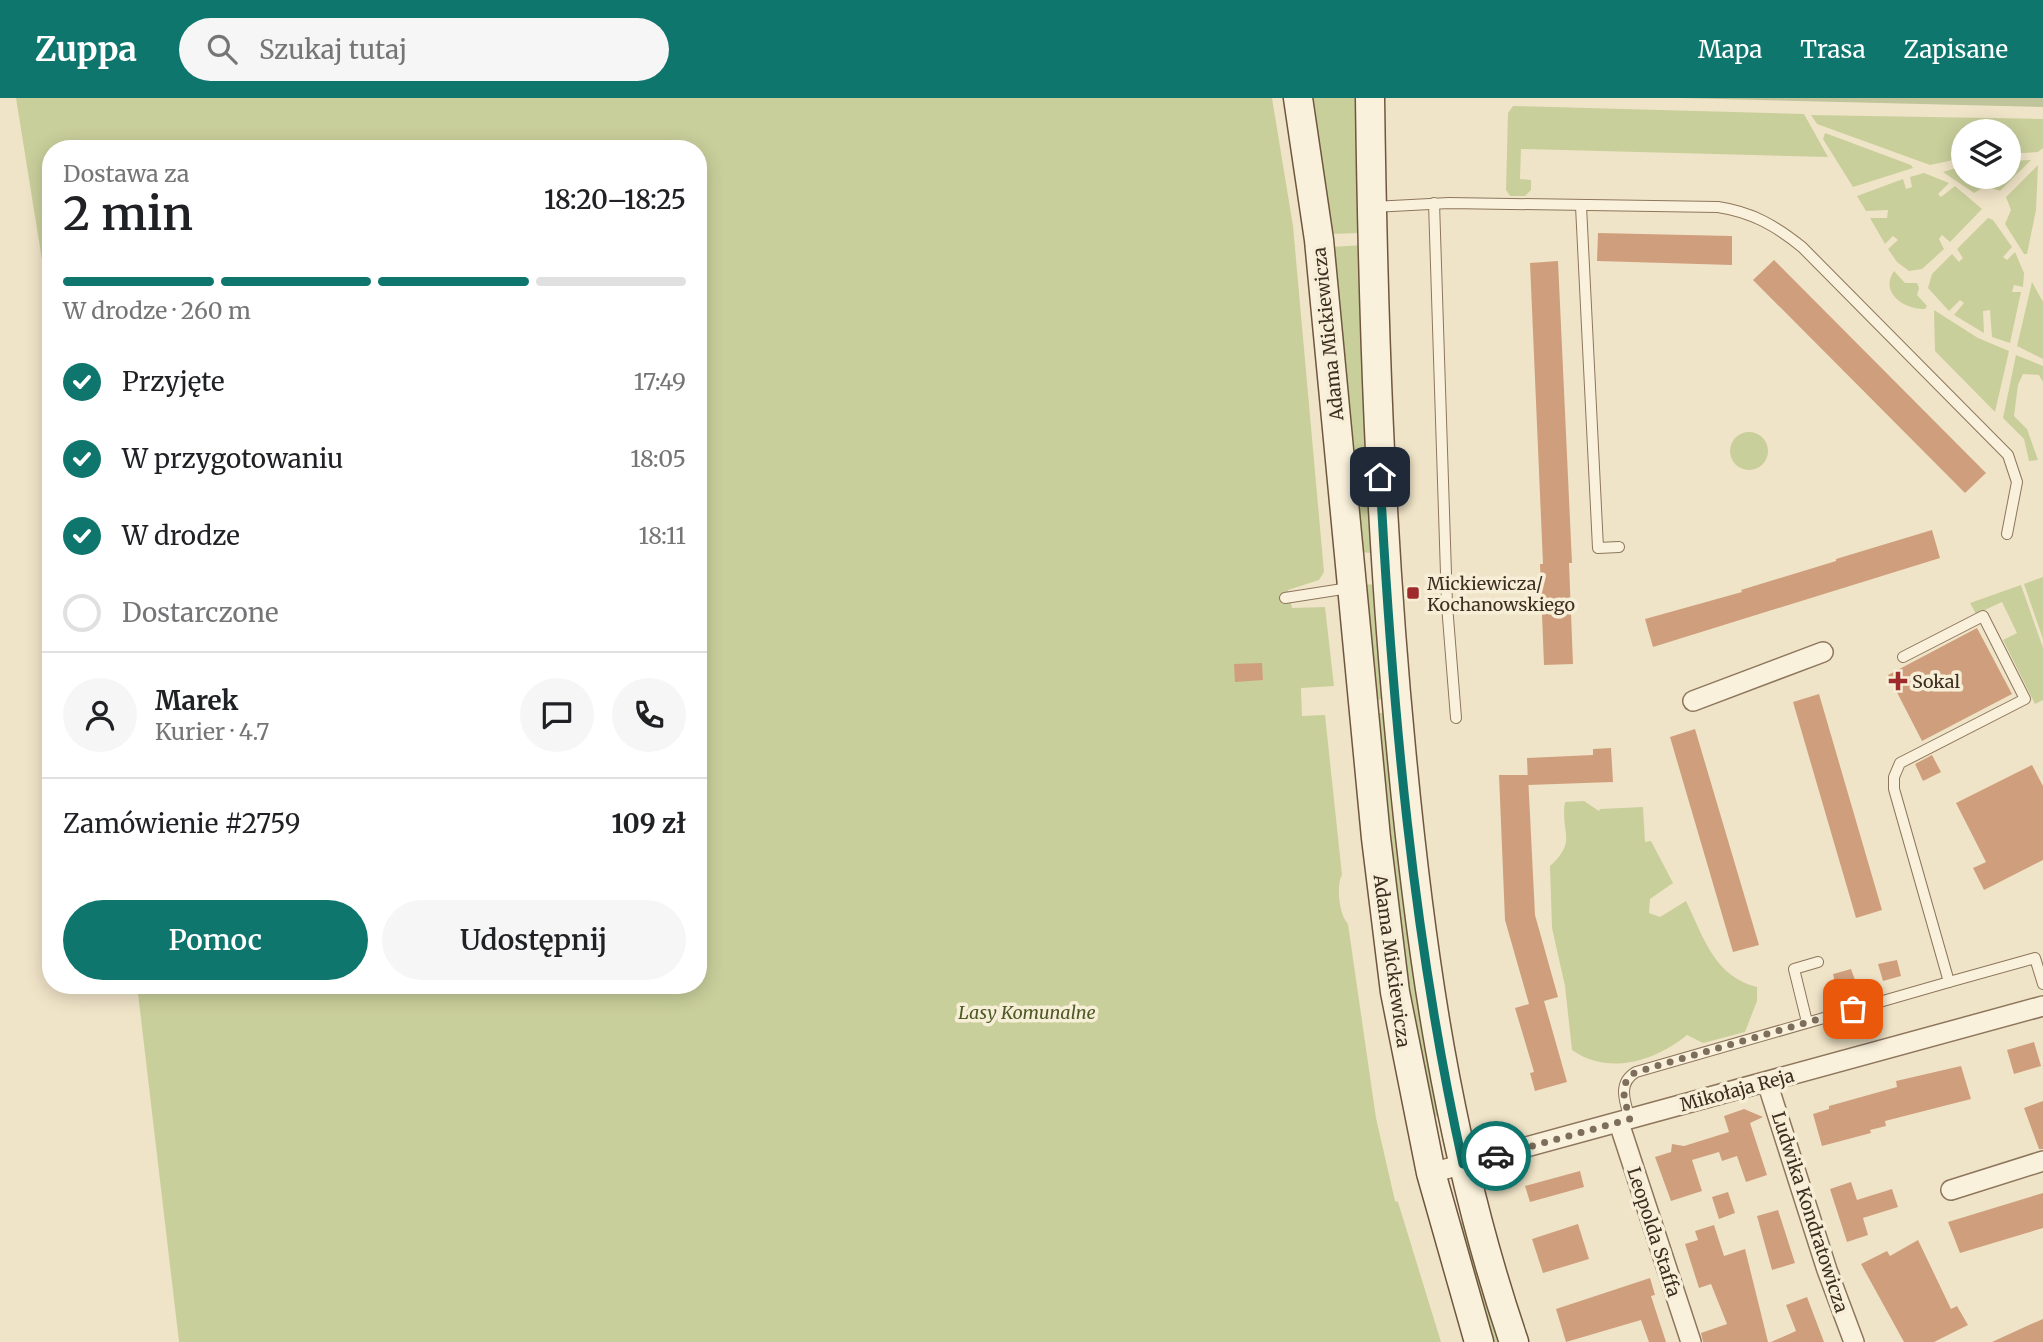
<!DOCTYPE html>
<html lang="pl">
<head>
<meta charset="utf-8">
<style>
	:root { --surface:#fff; --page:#f6f6f6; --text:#202124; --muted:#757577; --line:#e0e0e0; --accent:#0f766e }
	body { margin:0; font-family:Merriweather,serif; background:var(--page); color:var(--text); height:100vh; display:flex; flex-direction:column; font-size:26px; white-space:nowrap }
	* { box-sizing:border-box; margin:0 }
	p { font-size:23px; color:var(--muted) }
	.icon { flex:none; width:38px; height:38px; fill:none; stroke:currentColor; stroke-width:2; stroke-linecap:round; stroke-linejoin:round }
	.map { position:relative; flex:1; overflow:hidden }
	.side { position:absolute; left:42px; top:42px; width:665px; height:854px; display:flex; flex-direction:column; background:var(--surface); border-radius:28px; box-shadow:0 4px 18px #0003 }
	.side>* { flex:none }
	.fabs { position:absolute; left:1951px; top:21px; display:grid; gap:14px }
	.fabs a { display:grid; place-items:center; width:70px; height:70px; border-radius:50%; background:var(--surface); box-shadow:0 4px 18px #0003; font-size:35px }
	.pin { position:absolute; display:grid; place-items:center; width:60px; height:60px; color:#fff; margin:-30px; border-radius:14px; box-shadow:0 4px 10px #0006 }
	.courier { position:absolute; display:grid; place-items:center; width:70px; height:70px; margin:-35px; border:5px solid #0f766e; border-radius:50%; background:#fff; color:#222; box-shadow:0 2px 9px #0007 }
	.headline em { font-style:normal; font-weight:600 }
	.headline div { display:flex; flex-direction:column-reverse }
	.headline { display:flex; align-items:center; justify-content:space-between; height:119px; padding:0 21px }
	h1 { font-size:46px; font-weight:600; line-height:52px }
	.bar { display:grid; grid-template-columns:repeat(4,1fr); gap:10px 7px; align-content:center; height:84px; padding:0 21px }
	.bar i { height:9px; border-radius:5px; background:var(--line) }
	.bar .active { background:var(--accent) }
	.bar p { grid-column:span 4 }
	.line { display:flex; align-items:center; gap:18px; padding:0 21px; border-top:2px solid var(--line) }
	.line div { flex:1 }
	.round { display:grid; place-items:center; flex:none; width:74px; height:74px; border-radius:37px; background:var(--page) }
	ol { padding:0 21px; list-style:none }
	li { display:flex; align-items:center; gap:21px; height:77px }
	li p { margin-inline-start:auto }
	li .icon { padding:7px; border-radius:50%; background:var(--accent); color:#fff; stroke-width:4 }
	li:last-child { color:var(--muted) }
	li i { width:38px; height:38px; border:4px solid var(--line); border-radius:50% }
	.primary-button { display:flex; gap:14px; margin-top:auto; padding:14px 21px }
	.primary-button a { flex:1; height:80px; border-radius:42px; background:var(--accent); color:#fff; font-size:28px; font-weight:600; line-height:80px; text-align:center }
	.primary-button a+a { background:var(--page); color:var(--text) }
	header { display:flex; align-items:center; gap:42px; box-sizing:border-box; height:98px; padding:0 35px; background:var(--accent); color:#fff }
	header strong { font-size:33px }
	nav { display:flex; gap:38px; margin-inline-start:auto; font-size:24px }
	.search { width:490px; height:63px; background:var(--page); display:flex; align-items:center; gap:18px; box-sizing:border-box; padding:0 24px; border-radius:38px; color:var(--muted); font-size:26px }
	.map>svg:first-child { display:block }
	.green { fill:#c9cf9b }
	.cemetery { fill:#bfc49a }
	.building { fill:#cf9f7d }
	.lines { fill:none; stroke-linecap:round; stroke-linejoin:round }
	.lane-casing { stroke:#8d765c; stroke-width:12 }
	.street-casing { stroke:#8d765c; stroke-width:22 }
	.secondary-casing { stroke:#6f573f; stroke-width:31 }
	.lane { stroke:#faf1dc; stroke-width:10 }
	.street { stroke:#faf1dc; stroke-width:19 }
	.secondary { stroke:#faf1dc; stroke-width:28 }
	.done { stroke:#7c6e5b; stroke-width:7; stroke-dasharray:0 12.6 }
	.route { stroke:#0f766e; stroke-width:9 }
	.poi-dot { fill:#9e2a2b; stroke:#f7eed8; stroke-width:2.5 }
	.labels { text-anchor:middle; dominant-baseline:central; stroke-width:7; stroke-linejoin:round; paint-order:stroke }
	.street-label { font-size:18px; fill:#3d2e20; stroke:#f7eed8 }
	.poi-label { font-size:18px; fill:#3d2e20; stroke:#f7eed8; text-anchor:start }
	.park-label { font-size:18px; font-style:italic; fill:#4d5a26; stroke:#f7eed8 }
</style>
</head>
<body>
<header>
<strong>Zuppa</strong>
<div class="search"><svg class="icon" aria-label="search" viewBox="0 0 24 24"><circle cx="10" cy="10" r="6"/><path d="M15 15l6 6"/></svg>Szukaj tutaj</div>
<nav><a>Mapa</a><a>Trasa</a><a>Zapisane</a></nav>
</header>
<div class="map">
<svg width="2043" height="1244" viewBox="0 0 2043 1244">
	<rect width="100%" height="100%" fill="#f0e4c8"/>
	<g class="green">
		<path d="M 16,0 L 1272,0 L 1293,128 L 1324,474 L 1319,482 L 1288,492 L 1292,510 L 1325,509 L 1334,588 L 1301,590 L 1302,618 L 1325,617 L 1342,777 C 1336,787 1339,817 1348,826 L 1376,1020 L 1395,1103 L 1398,1104 L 1441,1244 L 179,1244 L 137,887 L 698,887 L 698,51 L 51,51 L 51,218 Z"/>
		<path d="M 1308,0 L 1360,0 L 1363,135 L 1328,136 Z"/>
		<path d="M 1513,8 L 1804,16 L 1828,59 L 1521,51 L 1520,81 L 1531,82 L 1531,92 L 1525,98 L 1510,98 L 1506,92 L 1508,15 Z"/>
		<path d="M 1811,17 L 2043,21 L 2043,50 L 2038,54 L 2009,56 L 2009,33 L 1964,33 L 1963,60 L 1930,67 L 1817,26 Z"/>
		<path d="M 1825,35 L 1911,67 L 1913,70 L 1853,89 L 1823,41 Z"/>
		<path d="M 2031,62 L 2000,93 L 1986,88 L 1974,95 L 1943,74 L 1963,68 L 1964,79 L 2009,79 L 2009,63 Z"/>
		<path d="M 2038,67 L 2036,112 L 2027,156 L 2024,156 L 2005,126 L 2011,112 L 2006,99 Z"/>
		<path d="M 1924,75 L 1949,85 L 1938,96 L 1941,99 L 1955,88 L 1982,111 L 1950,144 L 1942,137 L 1939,141 L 1944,151 L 1922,171 L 1909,173 L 1897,164 L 1888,151 L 1898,142 L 1893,138 L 1885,146 L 1870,120 L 1887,120 L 1888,112 L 1866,113 L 1857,98 L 1903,81 L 1906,91 L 1912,89 L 1910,79 Z"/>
		<path d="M 1988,120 L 1993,122 L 2012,149 L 2003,159 L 2007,162 L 2015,154 L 2024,175 L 2023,189 L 2014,187 L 2012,194 L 2021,194 L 2010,245 L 1992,239 L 1990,212 L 1983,213 L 1984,235 L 1954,217 L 1964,205 L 1960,202 L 1949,213 L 1928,190 L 1932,176 L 1952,156 L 1959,164 L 1963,160 L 1957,151 Z"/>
		<path d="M 1364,147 L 1373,449 L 1370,455 L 1361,454 L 1330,149 Z"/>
		<path d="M 1894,173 L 1905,185 L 1917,185 L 1919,190 L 1917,197 L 1927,208 L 1925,211 C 1905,212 1879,195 1894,173 Z"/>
		<path d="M 2032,184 L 2043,204 L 2043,261 L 2017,248 Z"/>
		<path d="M 1934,212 L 1978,240 L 2009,253 L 1995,314 L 1935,253 Z"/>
		<path d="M 2016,257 L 2043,268 L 2043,284 L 2039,277 L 2023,276 L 2018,287 L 2014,318 L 2027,331 L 2038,362 L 2029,363 L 2024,341 L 2003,320 Z"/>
		<circle cx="1749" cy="353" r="19"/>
		<path d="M 2043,479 L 2043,541 L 2024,486 Z"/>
		<path d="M 1370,486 L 1375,488 L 1386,601 L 1373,602 L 1365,488 Z"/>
		<path d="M 2021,487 L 2043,550 L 2043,602 L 2035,606 L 2003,542 L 2017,535 L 2002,504 L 1976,516 L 1970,505 Z"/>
		<path d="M 1374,615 L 1388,615 L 1442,1017 L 1428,1020 L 1411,931 Z"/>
		<path d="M 1584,703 L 1599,713 L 1600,711 L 1643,709 L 1645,744 L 1651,743 L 1673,785 L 1650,801 L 1649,815 L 1660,819 L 1686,803 C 1704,840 1714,878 1757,889 L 1757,903 L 1745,934 L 1703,945 L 1687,937 C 1655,963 1609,978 1572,952 L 1565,888 L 1552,830 L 1550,768 C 1578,743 1560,735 1565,704 Z"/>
		<path d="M 1467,1122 L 1504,1244 L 1489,1244 L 1454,1126 Z"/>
	</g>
	<path class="cemetery" d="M 1680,0 L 2043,0 L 2043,9 Z"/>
	<g class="building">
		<path d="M 1598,135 L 1732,138 L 1732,167 L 1597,163 Z"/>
		<path d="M 1774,162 L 1986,375 L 1965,395 L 1753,182 Z"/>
		<path d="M 1558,163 L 1572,465 L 1569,465 L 1573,566 L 1544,567 L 1540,466 L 1543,466 L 1530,165 Z"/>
		<path d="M 1932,432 L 1940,460 L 1653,549 L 1645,521 L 1742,494 L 1741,492 L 1836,463 L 1836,461 Z"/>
		<path d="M 1977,530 L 2012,596 L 1922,643 L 1888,577 Z"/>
		<path d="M 1262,565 L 1263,582 L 1235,584 L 1234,566 Z"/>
		<path d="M 1819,596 L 1882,812 L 1856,820 L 1793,604 Z"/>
		<path d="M 1695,631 L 1759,847 L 1733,854 L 1670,639 Z"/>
		<path d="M 1611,650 L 1613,684 L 1528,687 L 1527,660 L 1593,657 L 1593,651 Z"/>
		<path d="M 1932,657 L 1941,674 L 1923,683 L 1915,666 Z"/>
		<path d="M 2032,667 L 2043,688 L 2043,762 L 1984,792 L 1973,770 L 1986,764 L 1956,705 Z"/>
		<path d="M 1499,677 L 1528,677 L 1535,817 L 1558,899 L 1544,903 L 1567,984 L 1535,993 L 1530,975 L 1534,974 L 1515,910 L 1529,906 L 1505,822 Z"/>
		<path d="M 1897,862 L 1901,878 L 1883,883 L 1878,866 Z"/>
		<path d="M 1851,871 L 1858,890 L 1838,896 L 1833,876 Z"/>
		<path d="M 2034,944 L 2041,968 L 2014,976 L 2007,952 Z"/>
		<path d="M 1961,968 L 1971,1001 L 1885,1023 L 1886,1028 L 1870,1032 L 1871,1035 L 1822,1048 L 1813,1016 L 1829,1011 L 1829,1008 L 1897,989 L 1896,983 Z"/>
		<path d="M 2043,1003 L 2043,1051 L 2039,1051 L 2024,1010 Z"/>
		<path d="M 1744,1011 L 1763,1019 L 1750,1025 L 1767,1077 L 1746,1084 L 1737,1058 L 1722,1063 L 1719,1054 L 1692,1062 L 1702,1093 L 1671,1103 L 1655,1059 L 1671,1054 L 1672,1046 L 1684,1048 L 1729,1034 L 1724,1018 Z"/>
		<path d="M 1580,1073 L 1584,1089 L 1530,1104 L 1525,1088 Z"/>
		<path d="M 1851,1084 L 1857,1102 L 1892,1091 L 1898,1109 L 1863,1120 L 1868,1137 L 1847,1144 L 1830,1091 Z"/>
		<path d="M 1728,1094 L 1735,1115 L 1719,1121 L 1712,1099 Z"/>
		<path d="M 2043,1095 L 2043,1130 L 1960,1155 L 1948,1124 Z"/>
		<path d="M 1778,1112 L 1795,1165 L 1772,1172 L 1757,1118 Z"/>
		<path d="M 1578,1126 L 1589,1161 L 1543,1175 L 1532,1141 Z"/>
		<path d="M 1714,1127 L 1724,1158 L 1745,1151 L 1768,1244 L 1703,1244 L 1701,1235 L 1727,1226 L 1711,1186 L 1699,1190 L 1685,1146 L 1698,1142 L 1695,1133 Z"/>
		<path d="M 1918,1142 L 1951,1211 L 1957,1208 L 1968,1227 L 1934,1244 L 1904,1244 L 1861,1166 L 1887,1153 L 1890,1158 Z"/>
		<path d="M 1650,1180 L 1655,1197 L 1651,1198 L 1666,1244 L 1649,1244 L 1641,1222 L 1566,1244 L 1556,1211 Z"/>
		<path d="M 1807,1199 L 1824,1244 L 1771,1244 L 1796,1233 L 1786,1207 Z"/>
		<path d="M 2043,1221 L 2043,1244 L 1992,1244 L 2029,1227 Z"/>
	</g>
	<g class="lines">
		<g class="lane-casing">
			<g id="lane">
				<path d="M 1434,105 L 1447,507 L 1456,620"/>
				<path d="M 1581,108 L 1598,450 L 1619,449"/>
				<path d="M 1373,109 L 1449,105 L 1718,109 C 1752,114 1776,128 1802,149 L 2008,357 L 2017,384 L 2007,436"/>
				<path d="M 1285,500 L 1349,490"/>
				<path d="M 1949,884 L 2035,860 L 2043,886"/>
				<path d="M 1807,924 L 1794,871 L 1818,864"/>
				<path d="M 1630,1021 C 1625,1004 1617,985 1636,974 L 1949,884 L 1894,691 L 1894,679 L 1900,665 L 2025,601 L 1983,518 L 1903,559"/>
			</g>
		</g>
		<g class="street-casing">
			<g id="street">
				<path d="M 1693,603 L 1823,554"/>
				<path d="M 1767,984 L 1827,1172 L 1854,1244"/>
				<path d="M 1619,1025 L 1691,1244"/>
				<path d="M 1431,1075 L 2043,908"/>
				<path d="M 1951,1092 L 2043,1063"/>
			</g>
		</g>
		<g class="secondary-casing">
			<g id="secondary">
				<path d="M 1298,0 L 1319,142 L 1376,740 L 1395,894 L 1431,1075 L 1479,1244"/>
				<path d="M 1370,0 C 1373,217 1380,434 1401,650 C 1420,852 1448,1051 1514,1244"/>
			</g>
		</g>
		<use href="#lane" class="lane"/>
		<use href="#street" class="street"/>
		<use href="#secondary" class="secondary"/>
	</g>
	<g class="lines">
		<path class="done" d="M 1496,1058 L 1630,1021 C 1625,1003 1617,985 1636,974 L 1853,911"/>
		<path class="route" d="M 1380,379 C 1392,609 1413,841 1463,1066 L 1496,1058"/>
	</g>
	<g class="poi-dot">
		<rect x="1406" y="488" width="14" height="14" rx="3.5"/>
		<path d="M1894.5 572.5h7v7h7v7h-7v7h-7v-7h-7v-7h7z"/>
	</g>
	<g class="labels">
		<g class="street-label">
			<text transform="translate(1328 236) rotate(-96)">Adama Mickiewicza</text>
			<text transform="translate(1392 863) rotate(82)">Adama Mickiewicza</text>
			<text transform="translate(1737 992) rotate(-15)">Mikołaja Reja</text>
			<text transform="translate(1810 1114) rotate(72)">Ludwika Kondratowicza</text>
			<text transform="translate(1654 1134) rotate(72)">Leopolda Staffa</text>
		</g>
		<g class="poi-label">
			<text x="1427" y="485">Mickiewicza/<tspan x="1427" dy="21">Kochanowskiego</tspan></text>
			<text x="1912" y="583">Sokal</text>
		</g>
		<g class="park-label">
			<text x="1027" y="914">Lasy Komunalne</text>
		</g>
	</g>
</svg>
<div class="fabs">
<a><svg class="icon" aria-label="layers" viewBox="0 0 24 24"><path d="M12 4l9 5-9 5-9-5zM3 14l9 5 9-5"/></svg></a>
</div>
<div class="pin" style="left:1853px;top:911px;background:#ea580c"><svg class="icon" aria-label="bag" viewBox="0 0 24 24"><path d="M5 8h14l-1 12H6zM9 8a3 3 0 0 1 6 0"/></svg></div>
<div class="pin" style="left:1380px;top:379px;background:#1f2937"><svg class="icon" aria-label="home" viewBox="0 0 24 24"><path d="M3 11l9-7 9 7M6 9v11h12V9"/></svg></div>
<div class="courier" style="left:1496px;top:1058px"><svg class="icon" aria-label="car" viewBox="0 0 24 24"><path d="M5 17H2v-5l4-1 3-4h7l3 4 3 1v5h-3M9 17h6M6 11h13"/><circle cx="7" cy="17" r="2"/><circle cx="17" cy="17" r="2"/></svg></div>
<section class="side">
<div class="headline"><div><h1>2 min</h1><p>Dostawa za</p></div><em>18:20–18:25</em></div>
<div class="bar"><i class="active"></i><i class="active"></i><i class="active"></i><i></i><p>W drodze · 260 m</p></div>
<ol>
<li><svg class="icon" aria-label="check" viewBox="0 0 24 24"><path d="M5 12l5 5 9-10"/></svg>Przyjęte<p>17:49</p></li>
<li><svg class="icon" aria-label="check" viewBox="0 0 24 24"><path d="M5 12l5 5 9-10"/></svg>W przygotowaniu<p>18:05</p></li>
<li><svg class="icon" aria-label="check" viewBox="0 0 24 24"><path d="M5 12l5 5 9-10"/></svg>W drodze<p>18:11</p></li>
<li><i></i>Dostarczone</li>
</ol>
<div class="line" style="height:126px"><a class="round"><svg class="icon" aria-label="person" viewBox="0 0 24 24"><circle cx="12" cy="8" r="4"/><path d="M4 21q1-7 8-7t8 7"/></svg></a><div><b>Marek</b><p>Kurier · 4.7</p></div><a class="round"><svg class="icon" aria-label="chat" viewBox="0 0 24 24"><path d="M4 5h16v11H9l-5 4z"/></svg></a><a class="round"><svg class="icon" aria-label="phone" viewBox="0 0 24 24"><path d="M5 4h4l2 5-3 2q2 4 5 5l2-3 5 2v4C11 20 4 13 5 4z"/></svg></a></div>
<div class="line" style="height:91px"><div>Zamówienie #2759</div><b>109 zł</b></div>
<div class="primary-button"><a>Pomoc</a><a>Udostępnij</a></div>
</section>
</div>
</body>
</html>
